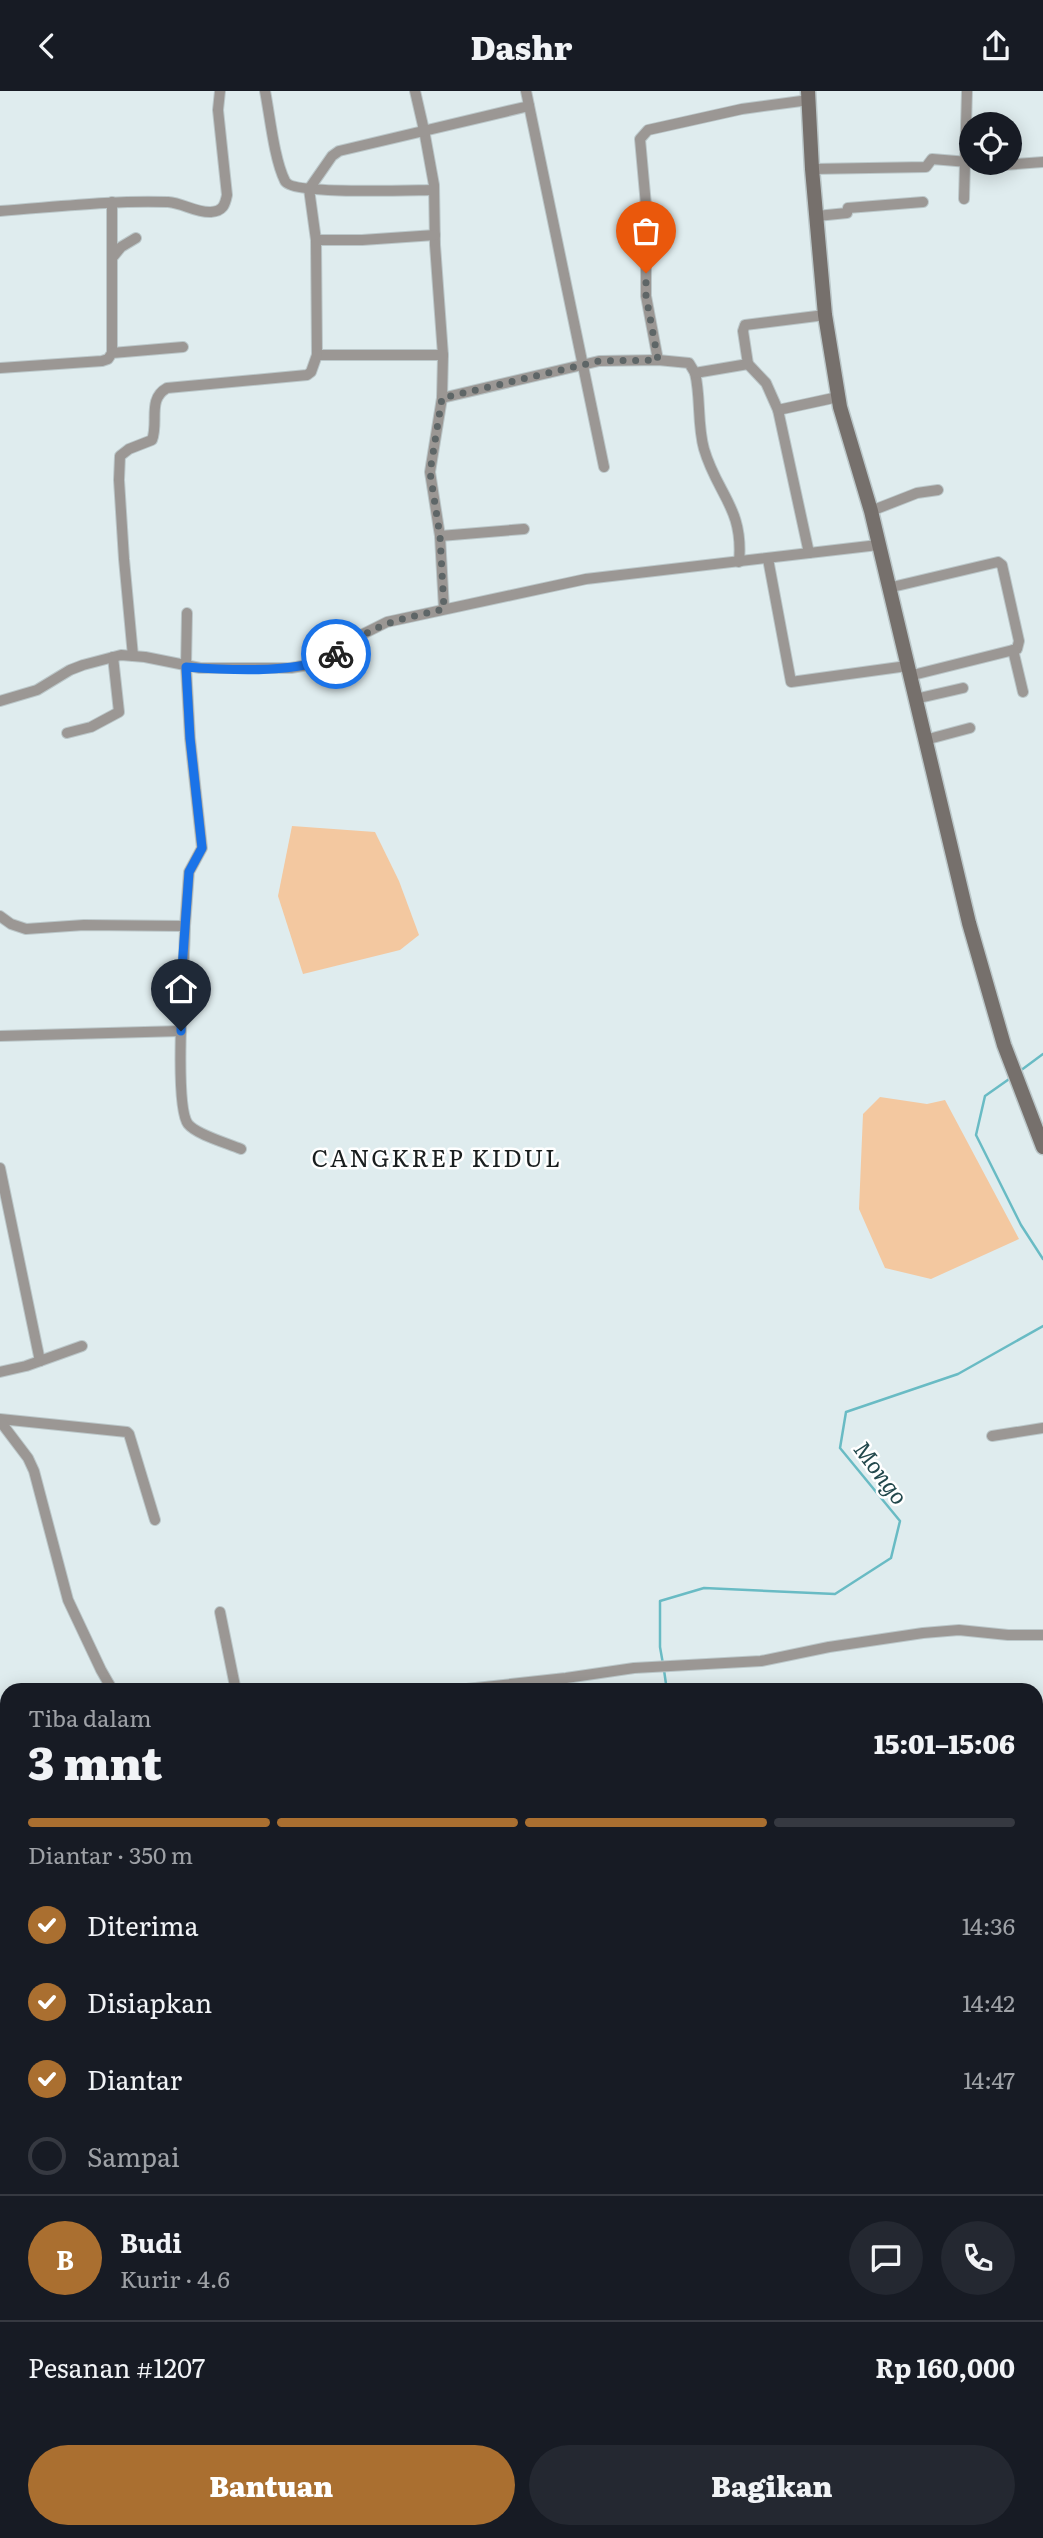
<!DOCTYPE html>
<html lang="id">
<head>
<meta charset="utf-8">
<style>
	:root { --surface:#171b24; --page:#242831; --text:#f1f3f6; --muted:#9ea1a6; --line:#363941; --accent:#aa6f30 }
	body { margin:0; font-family:Literata,serif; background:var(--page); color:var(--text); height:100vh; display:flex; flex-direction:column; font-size:26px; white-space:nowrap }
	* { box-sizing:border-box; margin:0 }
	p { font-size:23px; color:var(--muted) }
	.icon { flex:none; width:38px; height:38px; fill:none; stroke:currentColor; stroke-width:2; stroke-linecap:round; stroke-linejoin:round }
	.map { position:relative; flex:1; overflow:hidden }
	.drawer { position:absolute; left:0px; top:1592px; width:1043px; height:856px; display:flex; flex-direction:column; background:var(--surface); border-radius:21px 21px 0 0; box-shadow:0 4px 18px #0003 }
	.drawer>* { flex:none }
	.fabs { position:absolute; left:959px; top:21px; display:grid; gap:14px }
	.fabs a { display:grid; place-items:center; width:63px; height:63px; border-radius:50%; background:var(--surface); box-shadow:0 4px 18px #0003; font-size:35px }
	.pin { position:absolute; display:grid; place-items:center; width:60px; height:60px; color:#fff; margin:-72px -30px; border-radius:50% 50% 50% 0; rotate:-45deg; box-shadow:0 0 7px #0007 }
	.pin .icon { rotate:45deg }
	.courier { position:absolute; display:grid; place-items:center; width:70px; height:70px; margin:-35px; border:5px solid #1a73e8; border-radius:50%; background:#fff; color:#222; box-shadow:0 2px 9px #0007 }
	.summary em { font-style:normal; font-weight:800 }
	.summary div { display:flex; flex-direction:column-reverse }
	.summary { display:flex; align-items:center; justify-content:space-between; height:119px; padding:0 28px }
	h1 { font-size:46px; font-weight:800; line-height:52px }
	.bar { display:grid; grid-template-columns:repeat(4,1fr); gap:10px 7px; align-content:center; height:84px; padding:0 28px }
	.bar i { height:9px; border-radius:5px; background:var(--line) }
	.bar .active { background:var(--accent) }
	.bar p { grid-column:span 4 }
	.line { display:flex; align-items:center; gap:18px; padding:0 28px; border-top:2px solid var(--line) }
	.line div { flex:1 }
	.round { display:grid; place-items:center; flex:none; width:74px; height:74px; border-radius:37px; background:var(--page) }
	ol { padding:0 28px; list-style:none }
	li { display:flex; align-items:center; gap:21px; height:77px }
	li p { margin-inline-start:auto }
	li .icon { padding:7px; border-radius:50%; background:var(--accent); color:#fff; stroke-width:4 }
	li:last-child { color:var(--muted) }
	li i { width:38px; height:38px; border:4px solid var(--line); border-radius:50% }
	.action { display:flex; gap:14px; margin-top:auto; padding:14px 28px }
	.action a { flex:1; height:80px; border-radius:42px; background:var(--accent); color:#fff; font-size:28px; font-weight:800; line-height:80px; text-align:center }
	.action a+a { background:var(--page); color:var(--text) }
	header { display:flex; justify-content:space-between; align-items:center; height:91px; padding:0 28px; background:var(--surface); font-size:32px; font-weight:800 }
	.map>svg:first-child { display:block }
	.green { fill:#f3c8a0 }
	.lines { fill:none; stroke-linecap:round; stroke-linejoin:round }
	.stream { stroke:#69bbc4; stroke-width:2.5 }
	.street-casing { stroke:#bbc7c9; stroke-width:12 }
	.secondary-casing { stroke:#bbc7c9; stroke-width:17 }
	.street { stroke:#9b9794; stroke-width:10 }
	.secondary { stroke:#76706c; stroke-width:14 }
	.done { stroke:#5e6667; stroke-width:7; stroke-dasharray:0 12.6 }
	.route { stroke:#1a73e8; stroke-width:9 }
	.labels { text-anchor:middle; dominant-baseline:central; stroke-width:5; stroke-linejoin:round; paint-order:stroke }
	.water-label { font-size:23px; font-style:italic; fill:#22484c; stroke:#fff }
	.quarter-label { font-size:24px; letter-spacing:2px; fill:#191e1e; stroke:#fff }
</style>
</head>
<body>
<header><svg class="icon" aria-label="back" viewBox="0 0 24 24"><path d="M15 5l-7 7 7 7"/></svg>Dashr<svg class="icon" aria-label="share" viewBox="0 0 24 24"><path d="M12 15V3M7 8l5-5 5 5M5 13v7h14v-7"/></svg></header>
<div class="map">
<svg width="1043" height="2447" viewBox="0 0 1043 2447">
	<rect width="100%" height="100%" fill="#dfecee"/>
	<g class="green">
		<path d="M 292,735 L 375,741 L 399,790 L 419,844 L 400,859 L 303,883 L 278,805 Z"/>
		<path d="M 880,1006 L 927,1013 L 945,1009 L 1019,1148 L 931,1188 L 885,1177 L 859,1118 L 863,1023 Z"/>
	</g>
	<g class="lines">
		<g class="stream">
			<path d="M 1020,980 L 1043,963"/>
			<path d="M 1012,986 L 985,1005 L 976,1044 L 1021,1134 L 1043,1168"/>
			<path d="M 663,1573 L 660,1556 L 660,1510 L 704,1497 L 835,1503 L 891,1467 L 900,1430 L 840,1357 L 846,1321 L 958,1283 L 1043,1235"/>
			<path d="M 664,1579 L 667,1600"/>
			<path d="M 0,2259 L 7,2259"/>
		</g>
		<g class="street-casing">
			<g id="street">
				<path d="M 265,0 C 270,25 274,68 285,90 C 292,104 413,99 434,99"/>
				<path d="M 415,0 L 424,39 L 434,94 L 435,154 L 443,264 L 442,307 L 430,381 L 440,445 L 444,518"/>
				<path d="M 526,0 L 604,376"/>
				<path d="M 812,78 L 926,76 L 932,68 L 1004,74 L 1043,71"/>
				<path d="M 964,108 L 967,0"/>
				<path d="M 0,120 C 56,116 112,109 168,111 C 183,112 196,122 211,121 C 223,120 225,114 227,104 L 218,19 L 220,0"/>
				<path d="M 817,125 L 847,122 L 848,117 L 923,111"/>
				<path d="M 316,149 L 362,149 L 435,144"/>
				<path d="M 112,167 L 121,156 L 136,147"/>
				<path d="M 112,262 L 112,111"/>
				<path d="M 443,264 L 317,264 L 316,149 L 309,98 L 332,65 L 339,60 L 529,15"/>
				<path d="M 658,269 L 646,205 L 646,114 L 640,48 L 648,39 L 742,18 L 809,9"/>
				<path d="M 748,273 L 766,292 L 778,319 L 809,462"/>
				<path d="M 0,277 L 102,270 L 108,268 L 112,262 L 183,256"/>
				<path d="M 695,282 C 701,307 697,333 704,358 C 717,403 744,417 739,471"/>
				<path d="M 442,307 L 599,270 L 658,269 L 689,272 L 695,282 L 748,273 L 743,240 L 745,234 L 825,224"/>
				<path d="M 778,319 L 838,306"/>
				<path d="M 871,420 L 917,402 L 938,399"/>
				<path d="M 440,445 L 524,438"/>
				<path d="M 768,468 L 791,591 L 907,575"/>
				<path d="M 888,497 L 998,471 L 1002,474 L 1019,550 L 1017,558 L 909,585"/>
				<path d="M 1013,559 L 1023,601"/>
				<path d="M 133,565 L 124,468 L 119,389 L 120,365 L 129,358 L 152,349 C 159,331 147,308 167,297 L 307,284 L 311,281 L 317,264"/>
				<path d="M 915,608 L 963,597"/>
				<path d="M 0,610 L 37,599 L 70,579 L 83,574 L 121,564 L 145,566 L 200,577 L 291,577 L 313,573 L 332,565 L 357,546 L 387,531 L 586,488 L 878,454"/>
				<path d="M 67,642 L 91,636 L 119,621 L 113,566"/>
				<path d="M 925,649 L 970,637"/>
				<path d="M 0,825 L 11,833 L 26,838 L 84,834 L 185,835 C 185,867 173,1014 188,1033 C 197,1044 227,1052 241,1058"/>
				<path d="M 185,835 L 189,781 L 202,757 L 190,647 L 186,576 L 187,522"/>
				<path d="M 0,945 L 181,940"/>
				<path d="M 0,1077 L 40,1270"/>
				<path d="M 0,1281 L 26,1275 L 82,1255"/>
				<path d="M 0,1328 L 127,1341 L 129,1343 L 155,1429"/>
				<path d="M 0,1330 L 28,1367 L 34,1380 L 68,1509 L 101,1579 L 113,1600"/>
				<path d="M 992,1345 L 1043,1337"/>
				<path d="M 220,1521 L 236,1600"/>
				<path d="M 448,1600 L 566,1587 L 634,1577 L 761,1570 L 829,1556 L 923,1542 L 959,1539 L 1008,1544 L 1043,1544"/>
				<path d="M 0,1692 L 7,1691"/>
				<path d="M 1036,1892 L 1043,1890"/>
				<path d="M 605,2447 L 605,2441"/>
			</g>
		</g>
		<g class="secondary-casing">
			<path id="secondary" d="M 808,0 L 812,78 L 825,224 L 840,316 L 871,420 L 969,832 L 1004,954 L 1043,1056"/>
		</g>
		<use href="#street" class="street"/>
		<use href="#secondary" class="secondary"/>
	</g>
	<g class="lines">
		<path class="done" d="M 336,563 C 375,532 397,529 444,518 L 440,445 L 430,381 L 442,307 L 599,270 L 658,269 L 646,205 L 646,182"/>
		<path class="route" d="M 181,940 L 182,878 L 189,781 L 202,757 L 190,647 L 186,576 C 225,579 303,584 336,563"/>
	</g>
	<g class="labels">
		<g class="water-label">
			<text transform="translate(882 1381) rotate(53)">Mongo</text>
		</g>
		<g class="quarter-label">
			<text x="437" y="1065">CANGKREP KIDUL</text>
		</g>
	</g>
</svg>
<div class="fabs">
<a><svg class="icon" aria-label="locate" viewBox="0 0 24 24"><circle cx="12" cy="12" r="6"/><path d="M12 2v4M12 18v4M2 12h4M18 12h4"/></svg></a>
</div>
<div class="pin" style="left:646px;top:182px;background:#ea580c"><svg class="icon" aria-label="bag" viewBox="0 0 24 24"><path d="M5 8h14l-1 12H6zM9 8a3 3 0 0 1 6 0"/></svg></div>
<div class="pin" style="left:181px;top:940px;background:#1f2937"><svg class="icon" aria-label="home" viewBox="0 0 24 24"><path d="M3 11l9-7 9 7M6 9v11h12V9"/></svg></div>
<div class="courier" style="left:336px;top:563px"><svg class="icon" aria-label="bike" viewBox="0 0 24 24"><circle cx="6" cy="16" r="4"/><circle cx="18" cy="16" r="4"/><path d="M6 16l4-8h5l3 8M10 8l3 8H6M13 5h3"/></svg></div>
<section class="drawer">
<div class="summary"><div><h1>3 mnt</h1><p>Tiba dalam</p></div><em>15:01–15:06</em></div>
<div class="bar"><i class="active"></i><i class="active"></i><i class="active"></i><i></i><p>Diantar · 350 m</p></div>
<ol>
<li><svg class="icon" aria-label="check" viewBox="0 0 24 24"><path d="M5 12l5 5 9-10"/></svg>Diterima<p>14:36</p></li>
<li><svg class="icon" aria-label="check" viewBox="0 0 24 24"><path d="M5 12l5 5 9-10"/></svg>Disiapkan<p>14:42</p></li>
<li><svg class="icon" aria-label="check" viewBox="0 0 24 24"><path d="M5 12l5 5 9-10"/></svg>Diantar<p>14:47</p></li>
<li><i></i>Sampai</li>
</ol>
<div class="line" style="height:126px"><b class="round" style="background:var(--accent);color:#fff">B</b><div><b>Budi</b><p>Kurir · 4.6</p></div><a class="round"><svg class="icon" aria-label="chat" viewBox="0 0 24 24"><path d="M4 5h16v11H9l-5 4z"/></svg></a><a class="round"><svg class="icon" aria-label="phone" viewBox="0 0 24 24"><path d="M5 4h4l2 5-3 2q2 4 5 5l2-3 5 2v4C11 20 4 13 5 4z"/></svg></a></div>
<div class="line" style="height:91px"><div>Pesanan #1207</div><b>Rp 160,000</b></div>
<div class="action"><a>Bantuan</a><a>Bagikan</a></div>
</section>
</div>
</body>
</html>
